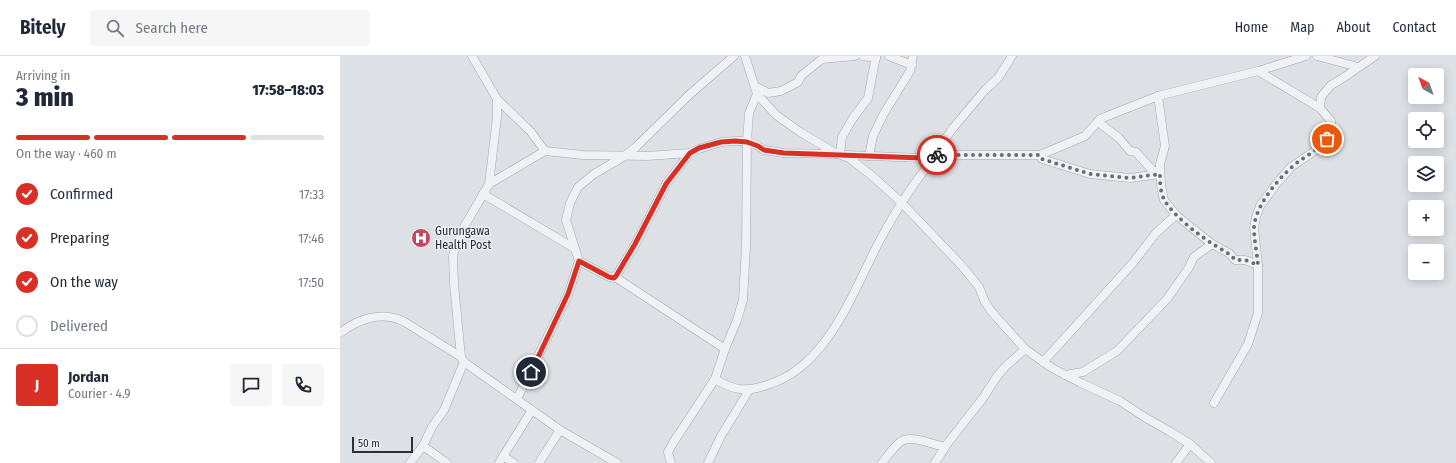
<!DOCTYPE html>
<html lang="en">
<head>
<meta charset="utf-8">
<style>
	:root { --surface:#fff; --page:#f6f6f7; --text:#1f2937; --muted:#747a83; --line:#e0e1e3; --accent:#d93025 }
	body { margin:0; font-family:"Fira Sans Condensed",sans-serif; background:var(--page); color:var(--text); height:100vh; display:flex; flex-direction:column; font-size:15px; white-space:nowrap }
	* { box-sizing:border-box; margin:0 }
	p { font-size:13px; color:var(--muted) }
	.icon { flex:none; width:22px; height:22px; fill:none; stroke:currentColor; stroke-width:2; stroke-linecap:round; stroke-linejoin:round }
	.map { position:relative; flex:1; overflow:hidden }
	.drawer { display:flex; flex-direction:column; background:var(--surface); width:340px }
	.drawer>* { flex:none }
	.needle { width:26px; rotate:320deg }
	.fabs { position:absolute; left:1068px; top:12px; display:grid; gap:8px }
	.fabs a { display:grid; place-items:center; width:36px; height:36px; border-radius:4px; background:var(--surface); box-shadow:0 2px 10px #0003; font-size:20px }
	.scale { position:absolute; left:12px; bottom:10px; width:61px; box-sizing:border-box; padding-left:4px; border:2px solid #27303c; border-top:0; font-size:11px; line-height:14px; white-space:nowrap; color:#27303c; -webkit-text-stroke:3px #ecf0f4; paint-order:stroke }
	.pin { position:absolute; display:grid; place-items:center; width:34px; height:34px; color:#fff; margin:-17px; border:2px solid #fff; border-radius:50%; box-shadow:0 1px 4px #0007 }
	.courier { position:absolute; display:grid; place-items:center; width:40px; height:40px; margin:-20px; border:3px solid #d93025; border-radius:50%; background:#fff; color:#222; box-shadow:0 1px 5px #0007 }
	.summary em { font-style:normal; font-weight:800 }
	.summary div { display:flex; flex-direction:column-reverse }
	.summary { display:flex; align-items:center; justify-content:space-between; height:68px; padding:0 16px }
	h1 { font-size:26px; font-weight:800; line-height:30px }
	.bar { display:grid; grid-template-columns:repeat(4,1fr); gap:6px 4px; align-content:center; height:48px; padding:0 16px }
	.bar i { height:5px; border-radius:3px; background:var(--line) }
	.bar .on { background:var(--accent) }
	.bar p { grid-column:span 4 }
	.line { display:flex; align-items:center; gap:10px; padding:0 16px; border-top:1px solid var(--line) }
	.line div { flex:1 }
	.round { display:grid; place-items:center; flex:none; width:42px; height:42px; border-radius:4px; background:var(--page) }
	ol { padding:0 16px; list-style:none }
	li { display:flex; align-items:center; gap:12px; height:44px }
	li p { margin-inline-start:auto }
	li .icon { padding:4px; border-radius:50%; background:var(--accent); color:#fff; stroke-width:4 }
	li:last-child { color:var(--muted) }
	li i { width:22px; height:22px; border:2px solid var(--line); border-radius:50% }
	header { display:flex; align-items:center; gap:24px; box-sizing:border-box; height:56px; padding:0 20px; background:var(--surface); border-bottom:1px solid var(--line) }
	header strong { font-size:19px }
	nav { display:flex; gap:22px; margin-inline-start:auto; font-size:14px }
	.search { width:280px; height:36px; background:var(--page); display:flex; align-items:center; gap:10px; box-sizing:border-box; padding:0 14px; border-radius:4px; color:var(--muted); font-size:15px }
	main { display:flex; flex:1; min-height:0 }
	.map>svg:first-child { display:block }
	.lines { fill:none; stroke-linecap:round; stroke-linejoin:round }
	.street-casing { stroke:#a3a8b0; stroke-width:9 }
	.street { stroke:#eff1f5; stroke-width:8 }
	.done { stroke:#676e78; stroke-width:4; stroke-dasharray:0 7.2 }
	.route { stroke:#d93025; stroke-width:5 }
	.labels { text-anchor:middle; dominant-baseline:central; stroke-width:3; stroke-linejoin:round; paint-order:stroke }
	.poi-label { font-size:12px; fill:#27303c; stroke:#ecf0f4; text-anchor:start }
</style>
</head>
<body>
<header>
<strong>Bitely</strong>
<div class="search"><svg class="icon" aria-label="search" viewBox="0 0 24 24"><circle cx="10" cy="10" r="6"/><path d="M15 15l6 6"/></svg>Search here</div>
<nav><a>Home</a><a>Map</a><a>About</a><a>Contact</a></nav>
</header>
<main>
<section class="drawer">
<div class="summary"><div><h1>3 min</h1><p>Arriving in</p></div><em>17:58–18:03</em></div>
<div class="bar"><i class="on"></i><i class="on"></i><i class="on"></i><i></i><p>On the way · 460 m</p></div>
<ol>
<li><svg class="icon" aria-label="check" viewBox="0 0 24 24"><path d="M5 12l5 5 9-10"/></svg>Confirmed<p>17:33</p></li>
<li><svg class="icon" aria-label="check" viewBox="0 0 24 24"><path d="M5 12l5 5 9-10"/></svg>Preparing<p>17:46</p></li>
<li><svg class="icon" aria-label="check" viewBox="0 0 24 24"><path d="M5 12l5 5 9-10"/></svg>On the way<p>17:50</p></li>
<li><i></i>Delivered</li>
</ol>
<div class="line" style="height:72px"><b class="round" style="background:var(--accent);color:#fff">J</b><div><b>Jordan</b><p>Courier · 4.9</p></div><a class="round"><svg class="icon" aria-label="chat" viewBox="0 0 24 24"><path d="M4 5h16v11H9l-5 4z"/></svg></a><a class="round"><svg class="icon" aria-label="phone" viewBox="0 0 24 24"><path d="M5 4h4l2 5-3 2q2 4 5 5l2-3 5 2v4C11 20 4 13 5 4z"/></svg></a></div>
</section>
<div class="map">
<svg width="1116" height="407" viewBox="0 0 1116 407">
	<rect width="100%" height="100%" fill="#dde1e6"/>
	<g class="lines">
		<g class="street-casing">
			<g id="street">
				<path d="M 132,0 L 157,43 L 157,61 L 149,128 L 120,178 L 113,200 L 114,228 L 121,301 L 124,306 L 220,374 L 277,407"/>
				<path d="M 523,0 L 536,2"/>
				<path d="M 549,0 L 572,9"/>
				<path d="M 977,0 L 1018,11"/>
				<path d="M 415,30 L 428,37 L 441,35 L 458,26 L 461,20 L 482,3 L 515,0"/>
				<path d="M 417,38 L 436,59 L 460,76 L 497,98"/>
				<path d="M 818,40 L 825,90 L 820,108 L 821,129 L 824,144 L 836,159 L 872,188 L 889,197 L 895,204 L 905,204 L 918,209"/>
				<path d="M 157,43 L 191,76 L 205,95"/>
				<path d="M 980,52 L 981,41 L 991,29 L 1000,24 L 1035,0"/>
				<path d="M 758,66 L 779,82 L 790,95 L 796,96 L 812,114 L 819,117"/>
				<path d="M 500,98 L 502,81 L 513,62 L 528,42 L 536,0"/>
				<path d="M 594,99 L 613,72 L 645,34 L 658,22 L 672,0"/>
				<path d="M 700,99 L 702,103 L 750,118 L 790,122 L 820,118"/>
				<path d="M 529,100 L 533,80 L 543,59 L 570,15 L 573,0"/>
				<path d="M 583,102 L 585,99 L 700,99 L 745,80 L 760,63 L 818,40 L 918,15 L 966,0"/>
				<path d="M 149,128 L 205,95 L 243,99 L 307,100 L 350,97 L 359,93 L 381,86 L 395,85 L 407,85 L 418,90 L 424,94 L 444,97 L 498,98 L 509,102 L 531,119 L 561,146 L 622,210 L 639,231 L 645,246 L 651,255 L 685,293 L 712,312 L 741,327 L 780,345 L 806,362 L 829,375 L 850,388 L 871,407"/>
				<path d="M 143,138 L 234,192"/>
				<path d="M 239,205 L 269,221 L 274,222 L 276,220 L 295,189 L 326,128 L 350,97"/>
				<path d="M 275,221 L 385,293"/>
				<path d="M 0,277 C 18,263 41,255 63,265 C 70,269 77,274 84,278 C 97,286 109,293 121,301"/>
				<path d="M 703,306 L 792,208 L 816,177 L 836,159"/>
				<path d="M 725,319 L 743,316 L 777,295 L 827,243 L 848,213 L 854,201 L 872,188"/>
				<path d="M 375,323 C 394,335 406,336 427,329 C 488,311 513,235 540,184 C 554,158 569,133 588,110 L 587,105 L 583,102 L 505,99"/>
				<path d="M 177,343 L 228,239 L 239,205 L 226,164 L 230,147 L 238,131 L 254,118 L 283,101 L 296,91 L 349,39 L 394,0"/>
				<path d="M 874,347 L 908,288 L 918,257 L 918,209 L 914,172 L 916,161 L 920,150 L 937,127 L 951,111 L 982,90 L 992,76 L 991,65 L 980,52 L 918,15"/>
				<path d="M 83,390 L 107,407"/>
				<path d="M 163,400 L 174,407"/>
				<path d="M 70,407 L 83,390 L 92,371 L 104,354 L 124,306"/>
				<path d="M 159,407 L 192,354"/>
				<path d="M 199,407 L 220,374"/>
				<path d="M 331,407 L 328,396 L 333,387 L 375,323 L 385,293 L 397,264 L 403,244 L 406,191 L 407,85 L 409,57 L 417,38 L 405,0"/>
				<path d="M 368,407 L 381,380 L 409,334"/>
				<path d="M 542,407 C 547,401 552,393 559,387 C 569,377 593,389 605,391"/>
				<path d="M 595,407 L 607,388 L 643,342 L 658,319 L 666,310 L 685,293"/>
				<path d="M 836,407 L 850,388"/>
			</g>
		</g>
		<use href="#street" class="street"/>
	</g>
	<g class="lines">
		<path class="done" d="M 597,99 L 700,99 L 702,103 L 750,118 L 790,122 L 820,118 C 820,126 820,137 825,145 C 833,159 858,179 873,188 C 881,194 889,196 895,204 L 905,204 L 918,209 C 917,197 914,184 914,172 C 915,151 936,125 951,112 C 962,101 977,96 987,83"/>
		<path class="route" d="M 191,316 L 228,238 L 239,205 L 269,221 L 274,222 L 276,220 L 295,188 L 326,128 L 350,97 L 359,92 L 381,86 L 395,85 L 407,86 L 418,90 L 424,94 L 444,97 L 583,102 L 585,99 L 597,99"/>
	</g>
	<defs>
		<g id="hospital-disc" transform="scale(1)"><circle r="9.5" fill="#c8455f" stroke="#ecf0f4"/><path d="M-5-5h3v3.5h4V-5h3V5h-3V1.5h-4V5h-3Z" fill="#fff"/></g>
	</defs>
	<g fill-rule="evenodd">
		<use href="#hospital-disc" x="81" y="182"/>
	</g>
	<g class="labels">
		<g class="poi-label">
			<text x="95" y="175">Gurungawa<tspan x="95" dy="14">Health Post</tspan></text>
		</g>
	</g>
</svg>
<div class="fabs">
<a><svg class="needle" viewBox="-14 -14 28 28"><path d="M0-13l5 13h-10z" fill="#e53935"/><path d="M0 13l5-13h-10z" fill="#747a83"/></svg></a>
<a><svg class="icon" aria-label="locate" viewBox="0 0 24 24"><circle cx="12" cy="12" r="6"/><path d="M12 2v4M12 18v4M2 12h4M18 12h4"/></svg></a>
<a><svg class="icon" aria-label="layers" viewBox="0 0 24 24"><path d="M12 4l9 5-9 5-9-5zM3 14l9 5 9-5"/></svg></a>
<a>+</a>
<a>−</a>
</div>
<div class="scale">50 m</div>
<div class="pin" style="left:987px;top:83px;background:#ea580c"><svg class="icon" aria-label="bag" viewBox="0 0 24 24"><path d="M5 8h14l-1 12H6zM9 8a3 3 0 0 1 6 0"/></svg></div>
<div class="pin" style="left:191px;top:316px;background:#1f2937"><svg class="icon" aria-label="home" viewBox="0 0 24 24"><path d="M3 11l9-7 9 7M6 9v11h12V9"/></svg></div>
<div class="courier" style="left:597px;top:99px"><svg class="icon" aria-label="bike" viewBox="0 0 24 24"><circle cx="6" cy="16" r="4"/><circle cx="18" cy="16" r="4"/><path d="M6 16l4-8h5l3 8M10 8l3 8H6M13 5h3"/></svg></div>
</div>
</main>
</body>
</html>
